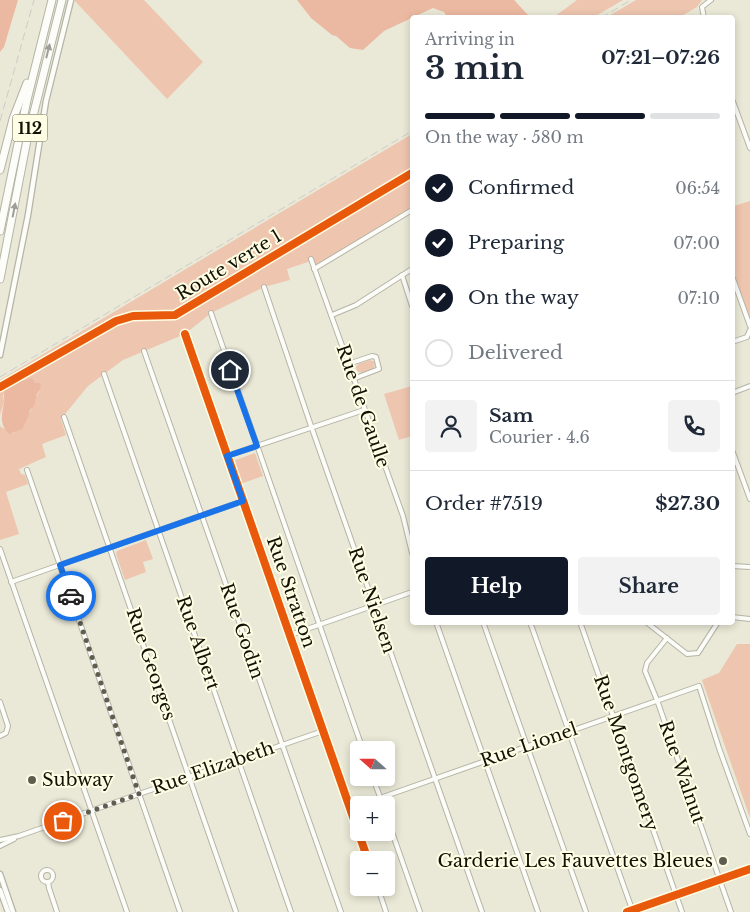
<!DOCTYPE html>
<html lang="en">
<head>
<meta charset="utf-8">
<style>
	:root { --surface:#fff; --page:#f2f2f3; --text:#1f2937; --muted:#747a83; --line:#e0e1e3; --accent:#111827 }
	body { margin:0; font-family:"Libre Baskerville",serif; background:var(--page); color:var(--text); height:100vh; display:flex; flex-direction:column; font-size:19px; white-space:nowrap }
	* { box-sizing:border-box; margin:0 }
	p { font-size:16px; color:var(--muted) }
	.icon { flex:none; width:28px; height:28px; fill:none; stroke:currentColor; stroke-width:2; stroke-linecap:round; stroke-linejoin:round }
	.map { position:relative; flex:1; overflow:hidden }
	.panel { position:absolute; left:410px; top:15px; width:325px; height:610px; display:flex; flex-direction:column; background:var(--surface); border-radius:5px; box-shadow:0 2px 8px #0003 }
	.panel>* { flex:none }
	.needle { width:32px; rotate:291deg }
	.tools { position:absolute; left:350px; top:741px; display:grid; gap:10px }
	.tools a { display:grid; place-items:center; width:45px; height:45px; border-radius:5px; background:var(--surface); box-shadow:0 2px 8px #0003; font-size:25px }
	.pin { position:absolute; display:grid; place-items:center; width:42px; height:42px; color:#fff; margin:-21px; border:2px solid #fff; border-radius:50%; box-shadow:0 1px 5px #0007 }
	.courier { position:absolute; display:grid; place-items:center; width:50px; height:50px; margin:-25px; border:4px solid #1a73e8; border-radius:50%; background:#fff; color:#222; box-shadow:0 1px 6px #0007 }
	.headline em { font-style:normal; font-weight:800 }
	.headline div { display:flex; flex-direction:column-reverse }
	.headline { display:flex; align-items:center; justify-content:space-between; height:85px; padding:0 15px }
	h1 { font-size:32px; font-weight:800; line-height:38px }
	.bar { display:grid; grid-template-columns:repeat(4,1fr); gap:8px 5px; align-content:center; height:60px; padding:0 15px }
	.bar i { height:6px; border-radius:4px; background:var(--line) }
	.bar .selected { background:var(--accent) }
	.bar p { grid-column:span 4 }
	.line { display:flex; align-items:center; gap:12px; padding:0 15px; border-top:1px solid var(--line) }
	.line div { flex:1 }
	.round { display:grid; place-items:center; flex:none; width:52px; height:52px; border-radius:5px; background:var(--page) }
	ol { padding:0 15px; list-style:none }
	li { display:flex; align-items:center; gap:15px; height:55px }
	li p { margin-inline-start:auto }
	li .icon { padding:5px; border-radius:50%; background:var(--accent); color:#fff; stroke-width:4 }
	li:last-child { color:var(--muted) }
	li i { width:28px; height:28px; border:2px solid var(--line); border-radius:50% }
	.button { display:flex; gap:10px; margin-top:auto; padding:10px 15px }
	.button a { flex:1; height:58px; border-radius:5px; background:var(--accent); color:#fff; font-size:20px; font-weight:800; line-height:58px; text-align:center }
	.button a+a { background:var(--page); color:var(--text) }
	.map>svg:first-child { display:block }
	.green { fill:#eec5af }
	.forest { fill:#ebb9a1 }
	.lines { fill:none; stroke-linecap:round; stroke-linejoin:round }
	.minor-casing { stroke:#b5b4a6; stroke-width:6 }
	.tertiary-casing { stroke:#b5b4a6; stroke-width:7 }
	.motorway-casing { stroke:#b5b4a6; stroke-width:9 }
	.minor { stroke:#fcfcf9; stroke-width:4 }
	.tertiary { stroke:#fcfcf9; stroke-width:4.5 }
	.motorway { stroke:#fcfcf9; stroke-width:7 }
	.rail { stroke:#ccccc7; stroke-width:1; stroke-dasharray:8 4; stroke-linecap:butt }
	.cycleway-casing { stroke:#fffde3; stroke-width:11 }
	.cycleway { stroke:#e8590c; stroke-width:8 }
	.oneway { fill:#9e9e98 }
	.done { stroke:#5e5d4f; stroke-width:5; stroke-dasharray:0 9 }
	.route { stroke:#1a73e8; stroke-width:6 }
	.poi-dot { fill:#5e5d4f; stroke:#fffde3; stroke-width:2 }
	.labels { text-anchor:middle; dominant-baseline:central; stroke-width:4; stroke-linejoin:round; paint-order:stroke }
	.shield { fill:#fffde3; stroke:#595848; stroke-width:1 }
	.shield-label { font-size:16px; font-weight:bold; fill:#121106 }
	.street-label { font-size:18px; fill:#121106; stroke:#fffde3 }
	.poi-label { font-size:18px; fill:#121106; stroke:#fffde3; text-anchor:start }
</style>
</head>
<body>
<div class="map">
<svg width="750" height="912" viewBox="0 0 750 912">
	<rect width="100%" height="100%" fill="#eae9d7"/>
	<g class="green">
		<path d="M 74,0 L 144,0 L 203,62 L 167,99 Z"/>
		<path d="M 577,0 L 623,0 L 594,17 L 554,17 Z"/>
		<path d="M 636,0 L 702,0 L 697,7 L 680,17 L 607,17 Z"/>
		<path d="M 412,134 L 412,210 L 314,269 L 311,260 L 308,262 L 287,269 L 290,280 L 264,287 L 211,313 L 185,334 L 123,360 L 88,386 L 61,419 L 66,435 L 42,444 L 46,457 L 19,469 L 21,474 L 25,475 L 28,484 L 6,492 L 19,534 L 0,540 L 0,425 L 1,427 L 13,433 C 31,420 31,405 41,388 L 35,383 L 24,379 L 12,386 L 3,395 L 4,402 L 0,415 L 0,380 Z"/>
		<path d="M 750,201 L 750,326 L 733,275 L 732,204 L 734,206 Z"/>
		<path d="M 370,360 L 375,362 L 374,368 L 362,373 L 357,371 L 356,367 L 358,364 Z"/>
		<path d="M 412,386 L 412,436 L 399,440 L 384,394 Z"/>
		<path d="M 255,453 L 263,476 L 240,484 L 233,461 Z"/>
		<path d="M 146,540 L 153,559 L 143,562 L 146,572 L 125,580 L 116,554 L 117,551 Z"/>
		<path d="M 737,644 L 750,644 L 750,818 L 702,680 L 719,673 Z"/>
	</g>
	<g class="forest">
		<path d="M 0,0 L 18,0 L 4,47 L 0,52 Z"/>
		<path d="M 297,0 L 514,0 L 530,17 L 447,17 L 444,12 L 433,8 L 384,31 L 363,50 L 350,48 L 336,36 L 332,35 L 311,18 Z"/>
		<path d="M 32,378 L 35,383 L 40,383 L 41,388 L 37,394 L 34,406 L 30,410 L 29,415 L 22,429 L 9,434 C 0,424 1,418 4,403 C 5,398 2,393 7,389 C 12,384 25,379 32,378 Z"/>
	</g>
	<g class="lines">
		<g class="minor-casing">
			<g id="minor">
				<path d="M 704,18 L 702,7 L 711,0"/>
				<path d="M 732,99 L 750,148"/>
				<path d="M 311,259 L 403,516 L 412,553"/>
				<path d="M 314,269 L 412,210"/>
				<path d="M 402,275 L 412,306"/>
				<path d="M 732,276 L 750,326"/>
				<path d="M 264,287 L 310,423 L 482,912"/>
				<path d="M 211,313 L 363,750"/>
				<path d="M 332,315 L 356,305 L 412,269"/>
				<path d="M 185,334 L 368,860"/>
				<path d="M 732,342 L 747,337 L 750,330"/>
				<path d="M 144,351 L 341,912"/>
				<path d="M 348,364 L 372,356 L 376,357 L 379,369 L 353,379"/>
				<path d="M 104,374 L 291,912"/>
				<path d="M 732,393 L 750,386"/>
				<path d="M 64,417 L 236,912"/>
				<path d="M 732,450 L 750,499"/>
				<path d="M 227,456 L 364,410"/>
				<path d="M 27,470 L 180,912"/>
				<path d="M 0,549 L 127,912"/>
				<path d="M 732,566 L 750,567"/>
				<path d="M 11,582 L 243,501"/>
				<path d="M 732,617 L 750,619"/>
				<path d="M 436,622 L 538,912"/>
				<path d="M 483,622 L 586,912"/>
				<path d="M 530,622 L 633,912"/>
				<path d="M 580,622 L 682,912"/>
				<path d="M 646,622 L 687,654 L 698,653 L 718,622"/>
				<path d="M 290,635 L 412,592"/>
				<path d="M 667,638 L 647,663 L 645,671 L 657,700 L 731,912"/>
				<path d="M 0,702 L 8,726 L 6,733 L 0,736"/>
				<path d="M 373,778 L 383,805"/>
				<path d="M 360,805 L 699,686 L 719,748 L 750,834"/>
				<path d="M 386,815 L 420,912"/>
				<path d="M 0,840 L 19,836 L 139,794 L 323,731"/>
				<path d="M 0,846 L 14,839"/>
				<circle cx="47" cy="876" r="6"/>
				<path d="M 48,882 L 49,888 L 57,912"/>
				<path d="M 378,888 L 386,912"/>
				<path d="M 627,912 L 750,869"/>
			</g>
		</g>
		<g class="tertiary-casing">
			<g id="tertiary">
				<path d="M 0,355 L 28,215 L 46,101 L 71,0"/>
				<path d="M 0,874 L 13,912"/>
				<path d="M 0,890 L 8,912"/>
			</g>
		</g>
		<g class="motorway-casing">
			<g id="motorway">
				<path d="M 0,170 L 13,119 L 27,83"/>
				<path d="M 0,231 L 27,100 L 52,0"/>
				<path d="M 0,279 L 27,140 L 62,0"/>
			</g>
		</g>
		<use href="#minor" class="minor"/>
		<use href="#tertiary" class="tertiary"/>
		<use href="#motorway" class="motorway"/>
		<g class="rail">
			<path d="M 601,18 L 631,0"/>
			<path d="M 0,121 L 34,0"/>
			<path d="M 0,377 L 412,131"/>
		</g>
		<g class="cycleway-casing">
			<g id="cycleway">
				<path d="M 185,334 L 368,860"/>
				<path d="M 0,387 L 116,321 L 133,316 L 175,315 L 412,173"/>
				<path d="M 627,912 L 750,869"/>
			</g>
		</g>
		<use href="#cycleway" class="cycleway"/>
	</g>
	<defs><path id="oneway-solid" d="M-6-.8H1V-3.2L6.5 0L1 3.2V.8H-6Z" transform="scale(1.25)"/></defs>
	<g class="oneway">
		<use href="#oneway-solid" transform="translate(48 51) rotate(-76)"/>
		<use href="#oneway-solid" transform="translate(14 210) rotate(-79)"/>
	</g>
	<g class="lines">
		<path class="done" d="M 63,821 L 139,794 L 71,596"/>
		<path class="route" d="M 71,596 L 60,565 L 243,501 L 227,456 L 257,446 L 230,370"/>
	</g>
	<g class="poi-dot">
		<circle cx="32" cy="780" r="5"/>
		<circle cx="723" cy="861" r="5"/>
	</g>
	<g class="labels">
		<rect class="shield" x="12.5" y="114.5" width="35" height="27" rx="4"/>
		<g class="shield-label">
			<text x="30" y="128">112</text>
		</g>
		<g class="street-label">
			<text transform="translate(229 265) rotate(-31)">Route verte 1</text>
			<text transform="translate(363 406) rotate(71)">Rue de Gaulle</text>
			<text transform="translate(291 592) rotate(71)">Rue Stratton</text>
			<text transform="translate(372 600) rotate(71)">Rue Nielsen</text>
			<text transform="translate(242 631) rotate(71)">Rue Godin</text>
			<text transform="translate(198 643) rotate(71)">Rue Albert</text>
			<text transform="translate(151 664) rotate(71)">Rue Georges</text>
			<text transform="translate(529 745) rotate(-19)">Rue Lionel</text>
			<text transform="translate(626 753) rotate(71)">Rue Montgomery</text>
			<text transform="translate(213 768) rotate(-19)">Rue Elizabeth</text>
			<text transform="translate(682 772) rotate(71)">Rue Walnut</text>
		</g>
		<g class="poi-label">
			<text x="42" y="780">Subway</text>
			<text x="713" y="861" text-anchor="end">Garderie Les Fauvettes Bleues</text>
		</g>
	</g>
</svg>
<div class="tools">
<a><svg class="needle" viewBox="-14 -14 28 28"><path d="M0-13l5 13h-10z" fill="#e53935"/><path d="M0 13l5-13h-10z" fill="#747a83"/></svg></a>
<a>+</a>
<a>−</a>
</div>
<div class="pin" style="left:63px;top:821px;background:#ea580c"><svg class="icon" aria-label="bag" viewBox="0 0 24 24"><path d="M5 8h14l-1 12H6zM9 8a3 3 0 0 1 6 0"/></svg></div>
<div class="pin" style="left:230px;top:370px;background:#1f2937"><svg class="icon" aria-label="home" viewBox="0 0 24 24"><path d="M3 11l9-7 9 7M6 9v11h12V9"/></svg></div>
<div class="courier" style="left:71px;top:596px"><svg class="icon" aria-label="car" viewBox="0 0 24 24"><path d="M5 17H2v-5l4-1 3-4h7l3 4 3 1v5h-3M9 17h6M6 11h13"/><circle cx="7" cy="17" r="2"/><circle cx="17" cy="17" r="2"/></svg></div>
<section class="panel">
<div class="headline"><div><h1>3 min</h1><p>Arriving in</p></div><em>07:21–07:26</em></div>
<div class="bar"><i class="selected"></i><i class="selected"></i><i class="selected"></i><i></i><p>On the way · 580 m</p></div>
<ol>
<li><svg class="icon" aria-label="check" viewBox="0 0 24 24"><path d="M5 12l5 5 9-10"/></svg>Confirmed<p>06:54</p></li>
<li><svg class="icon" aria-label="check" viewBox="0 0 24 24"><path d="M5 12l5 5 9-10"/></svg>Preparing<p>07:00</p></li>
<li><svg class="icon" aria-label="check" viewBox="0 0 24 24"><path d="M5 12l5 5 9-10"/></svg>On the way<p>07:10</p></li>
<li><i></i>Delivered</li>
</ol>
<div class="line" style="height:90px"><a class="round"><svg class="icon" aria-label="person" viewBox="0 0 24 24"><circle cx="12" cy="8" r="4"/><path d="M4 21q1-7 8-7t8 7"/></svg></a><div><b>Sam</b><p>Courier · 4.6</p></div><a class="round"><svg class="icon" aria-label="phone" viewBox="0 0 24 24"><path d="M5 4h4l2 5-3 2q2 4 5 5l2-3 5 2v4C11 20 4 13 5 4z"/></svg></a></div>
<div class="line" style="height:65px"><div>Order #7519</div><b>$27.30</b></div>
<div class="button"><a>Help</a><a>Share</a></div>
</section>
</div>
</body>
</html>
